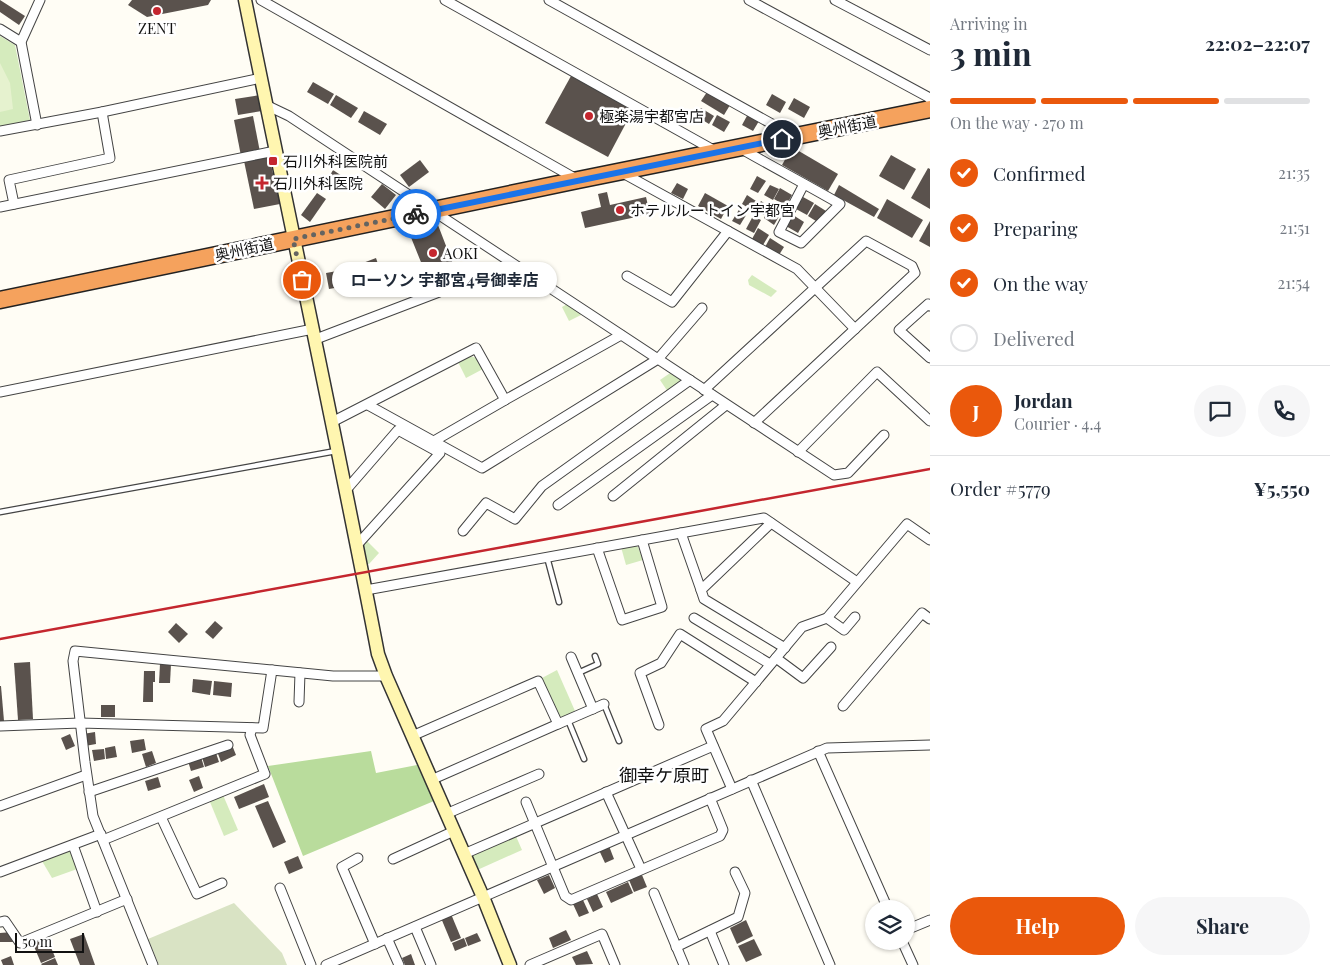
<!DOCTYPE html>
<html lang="en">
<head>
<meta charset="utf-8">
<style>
	:root { --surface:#fff; --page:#f6f6f7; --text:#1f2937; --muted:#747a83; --line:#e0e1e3; --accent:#ea580c }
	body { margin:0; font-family:"Playfair Display","Noto Sans JP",serif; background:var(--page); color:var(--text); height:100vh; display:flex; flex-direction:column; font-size:19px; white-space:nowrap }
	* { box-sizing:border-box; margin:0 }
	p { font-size:16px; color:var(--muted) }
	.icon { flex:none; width:28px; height:28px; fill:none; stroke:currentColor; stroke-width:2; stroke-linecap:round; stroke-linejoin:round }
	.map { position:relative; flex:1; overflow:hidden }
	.sheet { display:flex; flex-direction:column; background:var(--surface); width:400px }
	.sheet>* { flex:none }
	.controls { position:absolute; left:865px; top:900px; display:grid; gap:10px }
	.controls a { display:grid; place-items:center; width:50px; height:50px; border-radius:50%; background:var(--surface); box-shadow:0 1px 4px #0004; font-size:25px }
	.scale { position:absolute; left:15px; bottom:12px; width:69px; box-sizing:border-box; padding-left:5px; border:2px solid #111; border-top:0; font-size:14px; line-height:18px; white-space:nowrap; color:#111; -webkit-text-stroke:4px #fff; paint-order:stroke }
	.pin { position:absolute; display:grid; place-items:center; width:42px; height:42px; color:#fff; margin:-21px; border:2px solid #fff; border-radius:50%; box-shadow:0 1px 5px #0007 }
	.courier { position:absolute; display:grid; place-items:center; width:50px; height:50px; margin:-25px; border:4px solid #1a73e8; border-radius:50%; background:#fff; color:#222; box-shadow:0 1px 6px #0007 }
	.bubble { position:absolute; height:35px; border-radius:18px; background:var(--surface); box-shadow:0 1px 4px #0004; font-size:16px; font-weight:700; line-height:35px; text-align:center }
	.headline em { font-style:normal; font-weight:700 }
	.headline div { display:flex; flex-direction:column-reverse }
	.headline { display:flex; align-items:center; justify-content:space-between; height:85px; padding:0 20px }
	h1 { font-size:32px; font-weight:700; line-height:38px }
	.bar { display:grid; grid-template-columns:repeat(4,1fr); gap:8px 5px; align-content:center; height:60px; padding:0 20px }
	.bar i { height:6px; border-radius:4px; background:var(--line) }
	.bar .selected { background:var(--accent) }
	.bar p { grid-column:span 4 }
	.line { display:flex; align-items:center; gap:12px; padding:0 20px; border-top:1px solid var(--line) }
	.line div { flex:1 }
	.round { display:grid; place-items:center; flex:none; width:52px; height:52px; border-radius:26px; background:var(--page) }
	ol { padding:0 20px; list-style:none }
	li { display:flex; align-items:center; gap:15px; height:55px }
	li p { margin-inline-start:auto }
	li .icon { padding:5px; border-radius:50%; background:var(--accent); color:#fff; stroke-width:4 }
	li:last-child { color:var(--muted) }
	li i { width:28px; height:28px; border:2px solid var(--line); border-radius:50% }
	.cta { display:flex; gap:10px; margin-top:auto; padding:10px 20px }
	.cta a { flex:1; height:58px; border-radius:30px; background:var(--accent); color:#fff; font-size:20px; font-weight:700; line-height:58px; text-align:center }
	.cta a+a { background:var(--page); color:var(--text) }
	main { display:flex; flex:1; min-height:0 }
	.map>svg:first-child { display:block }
	.green { fill:#d5ebbd }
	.forest { fill:#b9dc9c }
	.cemetery { fill:#d9e3c4 }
	.pitch { fill:#e6f2cf }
	.building { fill:#5a524d }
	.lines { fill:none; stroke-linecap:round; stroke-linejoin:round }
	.lane-casing { stroke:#444; stroke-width:7 }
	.street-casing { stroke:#444; stroke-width:11 }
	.secondary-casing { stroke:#333; stroke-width:15 }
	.highway-casing { stroke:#222; stroke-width:19 }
	.lane { stroke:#fff; stroke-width:4.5 }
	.street { stroke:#fff; stroke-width:9 }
	.secondary { stroke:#fff6b0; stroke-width:12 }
	.highway { stroke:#f5a25d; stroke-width:16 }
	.rail { stroke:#c4262e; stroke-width:2.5 }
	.done { stroke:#646461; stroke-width:5; stroke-dasharray:0 9 }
	.route { stroke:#1a73e8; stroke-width:6 }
	.poi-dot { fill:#c4262e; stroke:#fff; stroke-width:2 }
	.labels { text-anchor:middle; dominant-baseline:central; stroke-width:5; stroke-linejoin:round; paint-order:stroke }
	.poi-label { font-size:15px; fill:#111; stroke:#fff; text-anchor:start }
	.street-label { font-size:15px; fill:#111; stroke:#fff }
	.quarter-label { font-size:18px; fill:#111; stroke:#fff }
</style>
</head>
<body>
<main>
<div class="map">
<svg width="930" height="965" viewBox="0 0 930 965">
	<rect width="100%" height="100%" fill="#fffdf5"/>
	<g class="green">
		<path d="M 0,36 L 15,45 L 30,120 L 0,127 Z"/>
		<path d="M 752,275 L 777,291 L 771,297 L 749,285 L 748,280 Z"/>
		<path d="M 569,303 L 585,313 L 569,321 L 562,307 Z"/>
		<path d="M 470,356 L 477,358 L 483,369 L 466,378 L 458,362 Z"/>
		<path d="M 673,371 L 683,377 L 683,382 L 668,392 L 660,380 Z"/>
		<path d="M 366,540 L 379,553 L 369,564 L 366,564 L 362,545 Z"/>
		<path d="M 633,544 L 638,547 L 643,560 L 626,565 L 621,547 Z"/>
		<path d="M 557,670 L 575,711 L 563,717 L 559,716 L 542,678 Z"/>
		<path d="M 223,795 L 238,830 L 224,836 L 210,802 L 212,798 Z"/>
		<path d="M 515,834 L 522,850 L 475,871 L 468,854 Z"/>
		<path d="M 72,849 L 80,868 L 52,878 L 42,861 Z"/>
	</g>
	<path class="forest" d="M 371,751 L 376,773 L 417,765 L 434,801 L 303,856 L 268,766 Z"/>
	<path class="cemetery" d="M 234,903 L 282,953 L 287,965 L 159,965 L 148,939 Z"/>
	<path class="pitch" d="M 0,63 L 10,83 L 13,109 L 0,112 Z"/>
	<g class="building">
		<path d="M 0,0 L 25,16 L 19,25 L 0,12 Z"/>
		<path d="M 132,0 L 211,0 L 208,5 L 147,17 L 128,5 Z"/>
		<path d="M 571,76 L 633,110 L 608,157 L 545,123 Z"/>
		<path d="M 313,82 L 334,94 L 328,104 L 307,92 Z"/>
		<path d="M 707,92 L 730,105 L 724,115 L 701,101 Z"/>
		<path d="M 772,94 L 786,102 L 780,113 L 766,105 Z"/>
		<path d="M 260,95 L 262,111 L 238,115 L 235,99 Z"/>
		<path d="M 336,95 L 358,108 L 351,118 L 330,105 Z"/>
		<path d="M 794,98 L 810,107 L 804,118 L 788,109 Z"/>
		<path d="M 701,108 L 714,116 L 709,124 L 696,116 Z"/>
		<path d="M 364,111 L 387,124 L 380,135 L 358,122 Z"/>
		<path d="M 748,114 L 759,121 L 753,131 L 742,125 Z"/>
		<path d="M 717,115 L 730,122 L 724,132 L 712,125 Z"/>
		<path d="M 253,116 L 260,152 L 241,156 L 234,120 Z"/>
		<path d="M 792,147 L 838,174 L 828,191 L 782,165 Z"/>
		<path d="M 891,155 L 916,169 L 904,190 L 879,176 Z"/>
		<path d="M 269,156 L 280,204 L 254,209 L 244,161 Z"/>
		<path d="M 420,160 L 429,172 L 409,187 L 400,175 Z"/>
		<path d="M 928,168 L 930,169 L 930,209 L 911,198 Z"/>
		<path d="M 333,170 L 345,178 L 339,187 L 328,179 Z"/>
		<path d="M 757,176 L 766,181 L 758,193 L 750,189 Z"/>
		<path d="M 677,183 L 688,189 L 683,199 L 671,193 Z"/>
		<path d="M 382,184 L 396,195 L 385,209 L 371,197 Z"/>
		<path d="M 770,185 L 779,189 L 773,200 L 764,195 Z"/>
		<path d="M 839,185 L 879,209 L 874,217 L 834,195 Z"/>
		<path d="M 780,188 L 792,195 L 786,206 L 774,199 Z"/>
		<path d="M 607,192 L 610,205 L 646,197 L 650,214 L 585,228 L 581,212 L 601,207 L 598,194 Z"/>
		<path d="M 317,193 L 326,199 L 310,222 L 301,215 Z"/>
		<path d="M 705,193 L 728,206 L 721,219 L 698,206 Z"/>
		<path d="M 747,195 L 756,201 L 752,210 L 742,204 Z"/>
		<path d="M 803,197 L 814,203 L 807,215 L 796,209 Z"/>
		<path d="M 887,199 L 923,220 L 912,238 L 877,218 Z"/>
		<path d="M 761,201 L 769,206 L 764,215 L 755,210 Z"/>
		<path d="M 815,204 L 826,211 L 819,223 L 808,216 Z"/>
		<path d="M 770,206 L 781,213 L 774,225 L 764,218 Z"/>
		<path d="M 740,208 L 748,212 L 740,225 L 732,221 Z"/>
		<path d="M 793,215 L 804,222 L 798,233 L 786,226 Z"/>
		<path d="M 753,216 L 761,220 L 754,233 L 746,229 Z"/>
		<path d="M 930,221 L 930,247 L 919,241 Z"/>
		<path d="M 425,223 L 428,229 L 438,225 L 458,277 L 431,287 L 408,230 Z"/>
		<path d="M 758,228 L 769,235 L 763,245 L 752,239 Z"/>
		<path d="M 770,238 L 784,247 L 779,255 L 765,247 Z"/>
		<path d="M 376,258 L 382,276 L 361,283 L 355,266 Z"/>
		<path d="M 354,268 L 357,284 L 329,289 L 326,273 Z"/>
		<path d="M 215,621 L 223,628 L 213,639 L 205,632 Z"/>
		<path d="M 176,623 L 188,634 L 179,643 L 168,632 Z"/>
		<path d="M 30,662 L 33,719 L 18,720 L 14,663 Z"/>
		<path d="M 160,664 L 171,664 L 170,683 L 159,683 Z"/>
		<path d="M 144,671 L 155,671 L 155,682 L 153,682 L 153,702 L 143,702 Z"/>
		<path d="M 193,679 L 212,681 L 210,695 L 192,692 Z"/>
		<path d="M 214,681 L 232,683 L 231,697 L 213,695 Z"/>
		<path d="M 0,686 L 1,686 L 4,721 L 0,721 Z"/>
		<rect x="101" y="705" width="14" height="12"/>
		<path d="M 95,732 L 96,744 L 85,746 L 83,734 Z"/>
		<path d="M 70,734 L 75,746 L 66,750 L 61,738 Z"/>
		<path d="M 144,739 L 146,750 L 132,753 L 130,741 Z"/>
		<path d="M 232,745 L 236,755 L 221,762 L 217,751 Z"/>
		<path d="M 115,746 L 117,757 L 106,759 L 105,748 Z"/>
		<path d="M 104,749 L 105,759 L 94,761 L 92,750 Z"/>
		<path d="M 152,751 L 156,763 L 146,767 L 142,754 Z"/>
		<path d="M 216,753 L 219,762 L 205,767 L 202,757 Z"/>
		<path d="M 201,757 L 204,767 L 191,771 L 188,761 Z"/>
		<path d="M 199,776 L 203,788 L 194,792 L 189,780 Z"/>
		<path d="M 158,777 L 161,787 L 148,791 L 145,781 Z"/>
		<path d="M 264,784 L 269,797 L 239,809 L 234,797 Z"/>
		<path d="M 268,801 L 286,842 L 273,848 L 255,806 Z"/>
		<path d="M 609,846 L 614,859 L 605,863 L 599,850 Z"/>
		<path d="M 298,856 L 303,868 L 289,874 L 284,862 Z"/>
		<path d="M 549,875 L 555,888 L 544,894 L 537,880 Z"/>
		<path d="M 642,875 L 647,887 L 634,892 L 629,880 Z"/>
		<path d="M 628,882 L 633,893 L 611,903 L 606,892 Z"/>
		<path d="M 597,894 L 603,907 L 593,912 L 587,899 Z"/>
		<path d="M 583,900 L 589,913 L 579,917 L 573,904 Z"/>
		<path d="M 451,914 L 461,938 L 451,942 L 441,918 Z"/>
		<path d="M 746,920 L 753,936 L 737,944 L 730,928 Z"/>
		<path d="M 566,930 L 571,940 L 553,948 L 549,938 Z"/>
		<path d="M 12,932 L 13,942 L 0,942 L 0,933 Z"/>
		<path d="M 477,933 L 481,941 L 468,946 L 465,938 Z"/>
		<path d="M 84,934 L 95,965 L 80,965 L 70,939 Z"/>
		<path d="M 47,938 L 55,957 L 41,963 L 33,944 Z"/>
		<path d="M 464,938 L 467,946 L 455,951 L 452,943 Z"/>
		<path d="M 754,939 L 762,955 L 746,962 L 738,946 Z"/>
		<path d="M 587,951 L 593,964 L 576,965 L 572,957 Z"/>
		<path d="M 411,954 L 415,965 L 405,965 L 402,958 Z"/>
		<path d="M 11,956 L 14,965 L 3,965 L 1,960 Z"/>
		<path d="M 55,958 L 58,965 L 42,965 L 41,964 Z"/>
	</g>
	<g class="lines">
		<g class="lane-casing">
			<g id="lane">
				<path d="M 0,512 L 336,451"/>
				<path d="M 547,557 L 559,602"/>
				<path d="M 578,673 L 598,664 L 595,656"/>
				<path d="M 604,704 L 619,741"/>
				<path d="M 568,720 L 584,759"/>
			</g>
		</g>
		<g class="street-casing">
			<g id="street">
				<path d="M 261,0 L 578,180"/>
				<path d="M 445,0 L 717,152"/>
				<path d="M 549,0 L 781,129 L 782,139"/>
				<path d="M 749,0 L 928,97 L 930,99"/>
				<path d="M 835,0 L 930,50"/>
				<path d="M 0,29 L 21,42"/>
				<path d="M 266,105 L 289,116 L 834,475 L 848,473 L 884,435"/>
				<path d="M 37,125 L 21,42 L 40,0"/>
				<path d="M 0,131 L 102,112 L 261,78"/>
				<path d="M 740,148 C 773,167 807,185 840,204 L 801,243 L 779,232 L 804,184"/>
				<path d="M 621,172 L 797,269 L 855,329"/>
				<path d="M 14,204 L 9,180 L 110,158 L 102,112"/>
				<path d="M 0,207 L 275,151"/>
				<path d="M 627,276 L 672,302 L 728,231"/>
				<path d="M 930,306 L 928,304 L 899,330 L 930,358"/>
				<path d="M 316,339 L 439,292"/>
				<path d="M 704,390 L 866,241 L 912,266 L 915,273 L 754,423"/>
				<path d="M 0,392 L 313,329"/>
				<path d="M 368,405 L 482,468 L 658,359 L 702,308"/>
				<path d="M 332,422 L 476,348 L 505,400"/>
				<path d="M 434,441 L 505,400 L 621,335"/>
				<path d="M 798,452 L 877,372 L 930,421"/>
				<path d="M 346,490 L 398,430 L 440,453 L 357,545"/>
				<path d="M 613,496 L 726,405"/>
				<path d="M 558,505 L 712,395"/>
				<path d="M 771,523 L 701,590 L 704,599 L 785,648"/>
				<path d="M 463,531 L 486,503 L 515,519 L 542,486 L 690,380"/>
				<path d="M 681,533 L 701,590"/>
				<path d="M 597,548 L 622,620 L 662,607 L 642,540"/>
				<path d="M 366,590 L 764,518 L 857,582"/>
				<path d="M 694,618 L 770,664"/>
				<path d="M 827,618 L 844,630 L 855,617"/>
				<path d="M 571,657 L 593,709"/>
				<path d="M 776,658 L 803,678 L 831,647"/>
				<path d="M 299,702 L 300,673"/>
				<path d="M 843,706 L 922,613 L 930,619"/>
				<path d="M 659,725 L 640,673 L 661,663 L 680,634 L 756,682"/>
				<path d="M 0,726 L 80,723 L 263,728 L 272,670"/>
				<path d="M 412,736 L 538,681 L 558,724 L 604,704"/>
				<path d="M 818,751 L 888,909"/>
				<path d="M 431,780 L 558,724"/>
				<path d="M 751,780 L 830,965"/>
				<path d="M 732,789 L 706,729 L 723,721 L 802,627 L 827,618 L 907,524 L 930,540"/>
				<path d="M 89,792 L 228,745"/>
				<path d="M 606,792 L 641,869"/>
				<path d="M 526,802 L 565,896 L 571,900 L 720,836 L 723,830 L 710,798"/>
				<path d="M 0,806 L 86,775"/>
				<path d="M 446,814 L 539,774"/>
				<path d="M 161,817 L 197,894 L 222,883"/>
				<path d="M 103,840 L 265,774 L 250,735 L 252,728"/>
				<path d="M 73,845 L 97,912"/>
				<path d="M 464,854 L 713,746"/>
				<path d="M 358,858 L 342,867 L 375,944"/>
				<path d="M 393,859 L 454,831"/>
				<path d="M 0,872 L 101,834"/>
				<path d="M 280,888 L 311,965"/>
				<path d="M 654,893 L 684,965"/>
				<path d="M 0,922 L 5,921 L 20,943 L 127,899"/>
				<path d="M 415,927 L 431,965"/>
				<path d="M 906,930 L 930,920"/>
				<path d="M 710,931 L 724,965"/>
				<path d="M 387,938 L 399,965"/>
				<path d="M 902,941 L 913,965"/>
				<path d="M 676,947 L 738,917 L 745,893 L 735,872"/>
				<path d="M 153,965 L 93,816 L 85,762 L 73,661 L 75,651 L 333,676 L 386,676"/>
				<path d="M 326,965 L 827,748 L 930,745"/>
				<path d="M 530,965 L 602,934 L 615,965"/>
			</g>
		</g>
		<g class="secondary-casing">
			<path id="secondary" d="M 245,0 C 289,218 336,435 378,654 L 386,676 L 483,897 L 510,965"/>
		</g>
		<g class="highway-casing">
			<path id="highway" d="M 0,300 L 578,180 L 930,109"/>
		</g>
		<use href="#lane" class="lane"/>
		<use href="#street" class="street"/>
		<use href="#secondary" class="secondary"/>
		<use href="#highway" class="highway"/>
		<path class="rail" d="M 0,639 L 930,469"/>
	</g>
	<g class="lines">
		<path class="done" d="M 302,280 L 293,239 L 416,214"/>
		<path class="route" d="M 416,214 L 782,139"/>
	</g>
	<g class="poi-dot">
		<circle cx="157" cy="11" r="5"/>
		<circle cx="589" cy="116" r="5"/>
		<rect x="268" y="156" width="10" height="10" rx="2.5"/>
		<path d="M259.5 175.5h5v5h5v5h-5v5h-5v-5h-5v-5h5z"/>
		<circle cx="620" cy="210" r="5"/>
		<circle cx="433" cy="253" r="5"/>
	</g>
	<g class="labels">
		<g class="poi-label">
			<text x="157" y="28" text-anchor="middle">ZENT</text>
			<text x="599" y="116">極楽湯宇都宮店</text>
			<text x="283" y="161">石川外科医院前</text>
			<text x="273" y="183">石川外科医院</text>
			<text x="630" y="210">ホテルルートイン宇都宮</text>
			<text x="443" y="253">AOKI</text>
		</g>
		<g class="street-label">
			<text transform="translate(847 126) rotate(-11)">奥州街道</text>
			<text transform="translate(244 249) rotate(-12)">奥州街道</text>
		</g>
		<g class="quarter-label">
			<text x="664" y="775">御幸ケ原町</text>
		</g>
	</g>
</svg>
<div class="controls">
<a><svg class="icon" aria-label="layers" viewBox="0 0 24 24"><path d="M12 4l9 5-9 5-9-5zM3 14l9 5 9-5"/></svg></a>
</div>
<div class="scale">50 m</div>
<div class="pin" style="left:302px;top:280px;background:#ea580c"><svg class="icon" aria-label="bag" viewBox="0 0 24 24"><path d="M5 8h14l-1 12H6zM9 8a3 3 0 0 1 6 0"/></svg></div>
<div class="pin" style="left:782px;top:139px;background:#1f2937"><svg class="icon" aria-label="home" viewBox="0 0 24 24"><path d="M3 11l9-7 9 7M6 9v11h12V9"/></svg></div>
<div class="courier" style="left:416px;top:214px"><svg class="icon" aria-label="bike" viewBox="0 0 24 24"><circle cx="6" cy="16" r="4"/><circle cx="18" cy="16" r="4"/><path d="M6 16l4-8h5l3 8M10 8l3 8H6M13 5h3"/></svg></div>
<div class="bubble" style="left:332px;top:262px;width:225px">ローソン 宇都宮4号御幸店</div>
</div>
<section class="sheet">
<div class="headline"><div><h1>3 min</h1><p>Arriving in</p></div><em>22:02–22:07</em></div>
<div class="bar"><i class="selected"></i><i class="selected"></i><i class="selected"></i><i></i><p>On the way · 270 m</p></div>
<ol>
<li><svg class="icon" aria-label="check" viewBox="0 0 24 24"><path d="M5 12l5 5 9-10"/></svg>Confirmed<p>21:35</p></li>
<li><svg class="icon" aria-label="check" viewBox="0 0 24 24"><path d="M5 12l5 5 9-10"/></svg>Preparing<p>21:51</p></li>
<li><svg class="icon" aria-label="check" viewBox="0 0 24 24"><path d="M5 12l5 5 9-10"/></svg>On the way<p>21:54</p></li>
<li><i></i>Delivered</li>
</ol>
<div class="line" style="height:90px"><b class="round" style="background:var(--accent);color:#fff">J</b><div><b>Jordan</b><p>Courier · 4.4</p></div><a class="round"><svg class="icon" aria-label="chat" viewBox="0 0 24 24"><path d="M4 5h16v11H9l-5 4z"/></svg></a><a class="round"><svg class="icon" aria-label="phone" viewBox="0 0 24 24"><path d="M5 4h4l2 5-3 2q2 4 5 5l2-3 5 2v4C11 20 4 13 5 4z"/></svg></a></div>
<div class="line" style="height:65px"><div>Order #5779</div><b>¥5,550</b></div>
<div class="cta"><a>Help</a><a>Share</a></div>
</section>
</main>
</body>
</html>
